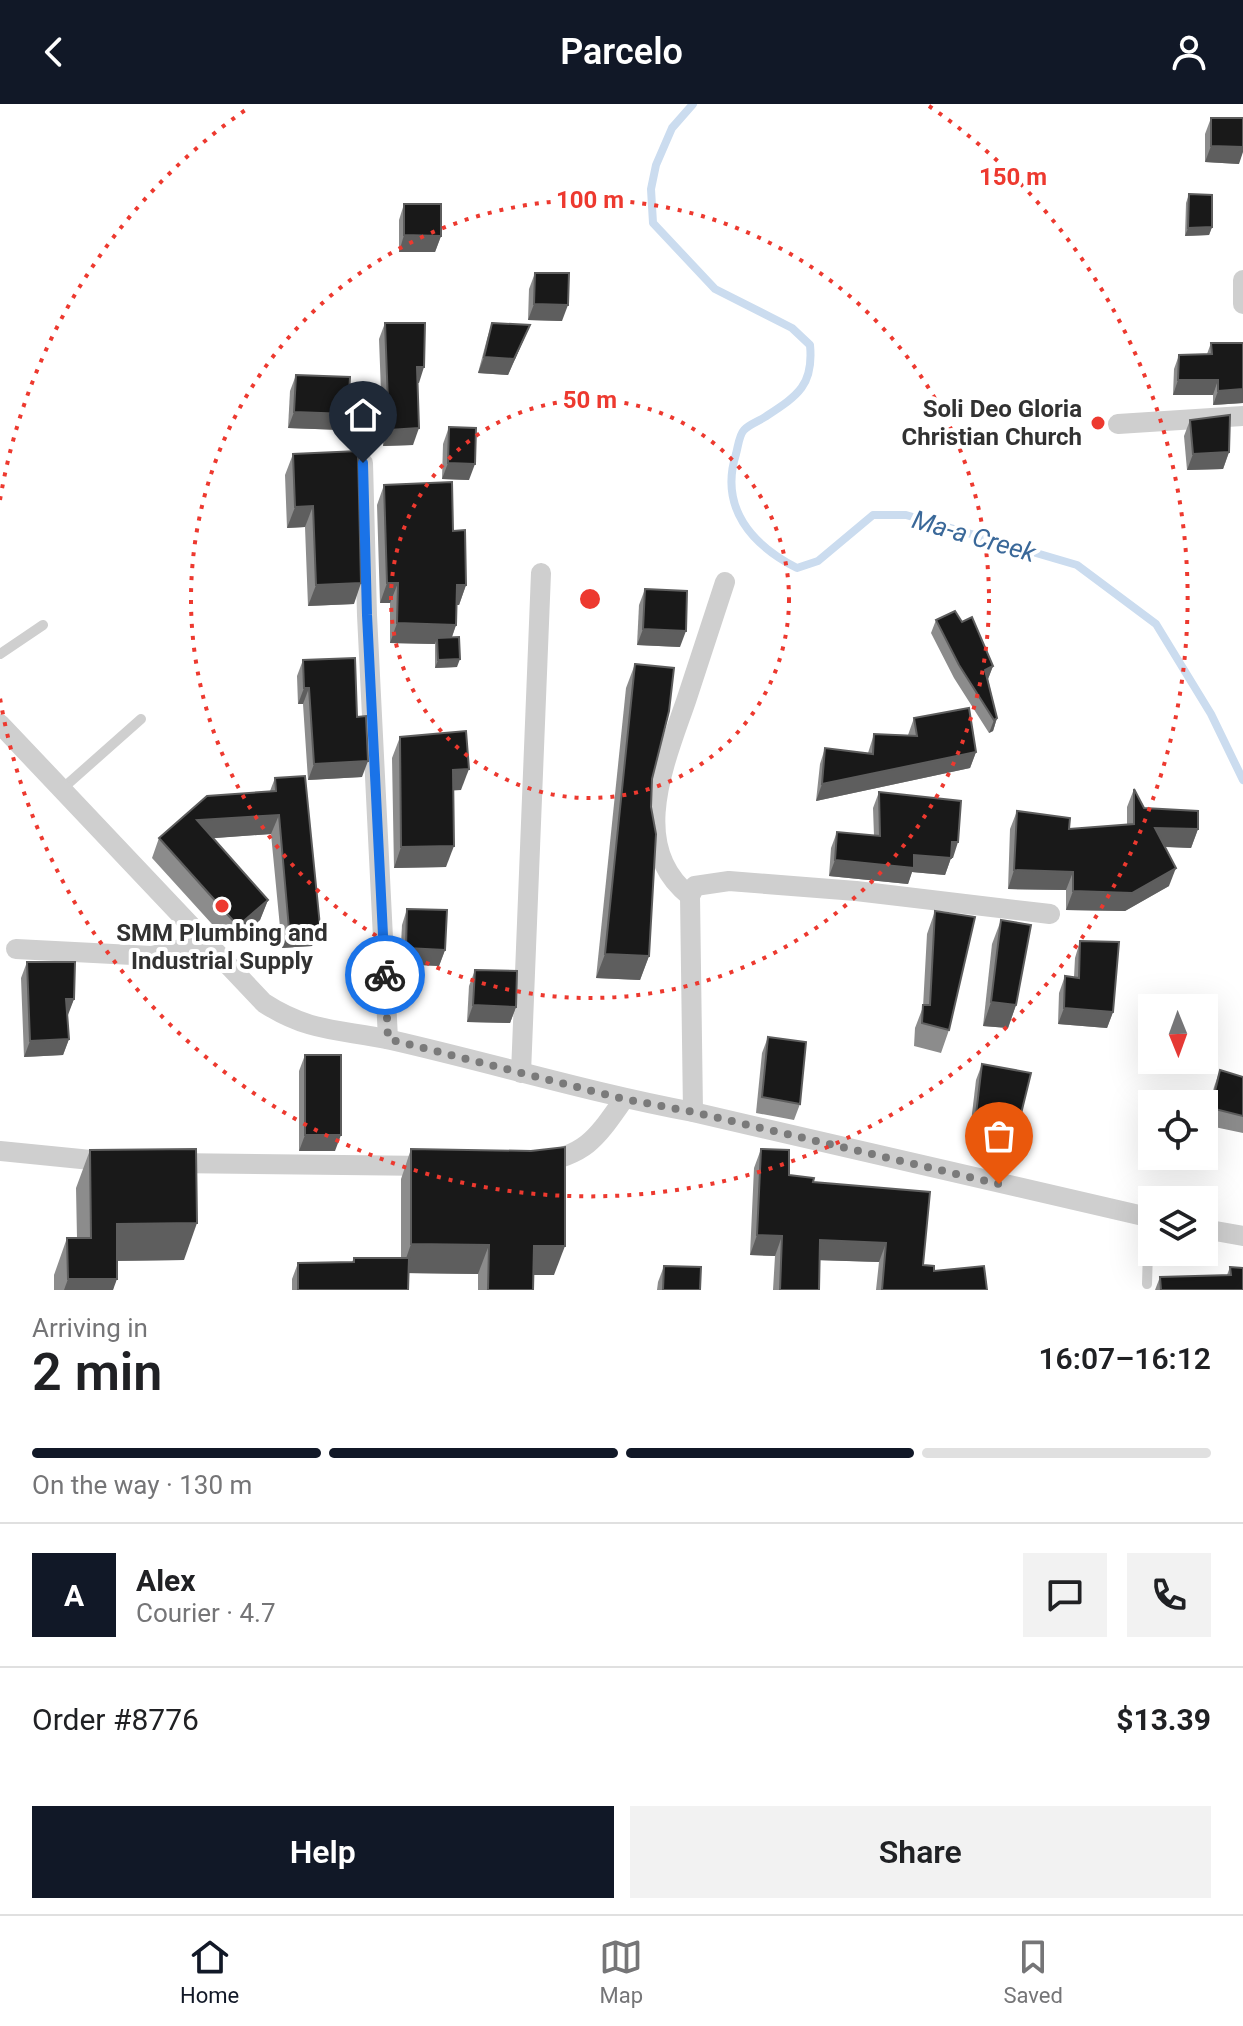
<!DOCTYPE html>
<html lang="en">
<head>
<meta charset="utf-8">
<style>
	:root { --surface:#fff; --page:#f2f2f2; --text:#202124; --muted:#757577; --line:#e0e0e0; --accent:#111827 }
	body { margin:0; font-family:Roboto,sans-serif; background:var(--page); color:var(--text); height:100vh; display:flex; flex-direction:column; font-size:30px; white-space:nowrap }
	* { box-sizing:border-box; margin:0 }
	p { font-size:26px; color:var(--muted) }
	.icon { flex:none; width:44px; height:44px; fill:none; stroke:currentColor; stroke-width:2; stroke-linecap:round; stroke-linejoin:round }
	.map { position:relative; height:1186px; overflow:hidden }
	.drawer { display:flex; flex-direction:column; background:var(--surface); flex:1 }
	.drawer>* { flex:none }
	.needle { width:52px; rotate:179deg }
	.tools { position:absolute; left:1138px; top:890px; display:grid; gap:16px }
	.tools a { display:grid; place-items:center; width:80px; height:80px; border-radius:0px; background:var(--surface); box-shadow:0 8px 32px #0002; font-size:40px }
	.pin { position:absolute; display:grid; place-items:center; width:68px; height:68px; color:#fff; margin:-82px -34px; border-radius:50% 50% 50% 0; rotate:-45deg; box-shadow:0 0 8px #0007 }
	.pin .icon { rotate:45deg }
	.courier { position:absolute; display:grid; place-items:center; width:80px; height:80px; margin:-40px; border:6px solid #1a73e8; border-radius:50%; background:#fff; color:#222; box-shadow:0 2px 10px #0007 }
	.headline em { font-style:normal; font-weight:600 }
	.headline div { display:flex; flex-direction:column-reverse }
	.headline { display:flex; align-items:center; justify-content:space-between; height:136px; padding:0 32px }
	h1 { font-size:52px; font-weight:600; line-height:60px }
	.bar { display:grid; grid-template-columns:repeat(4,1fr); gap:12px 8px; align-content:center; height:96px; padding:0 32px }
	.bar i { height:10px; border-radius:6px; background:var(--line) }
	.bar .on { background:var(--accent) }
	.bar p { grid-column:span 4 }
	.line { display:flex; align-items:center; gap:20px; padding:0 32px; border-top:2px solid var(--line) }
	.line div { flex:1 }
	.round { display:grid; place-items:center; flex:none; width:84px; height:84px; border-radius:0px; background:var(--page) }
	.action { display:flex; gap:16px; margin-top:auto; padding:16px 32px }
	.action a { flex:1; height:92px; border-radius:0px; background:var(--accent); color:#fff; font-size:32px; font-weight:600; line-height:92px; text-align:center }
	.action a+a { background:var(--page); color:var(--text) }
	header { display:flex; justify-content:space-between; align-items:center; height:104px; padding:0 32px; background:var(--accent); color:#fff; font-size:36px; font-weight:600 }
	.menu { display:flex; justify-content:space-around; align-items:center; height:112px; border-top:2px solid var(--line); background:var(--surface); font-size:22px; color:var(--muted) }
	.menu a { display:grid; justify-items:center; gap:4px }
	.menu .on { color:var(--accent) }
	.map>svg:first-child { display:block }
	.lines { fill:none; stroke-linecap:round; stroke-linejoin:round }
	.stream { stroke:#cbdcef; stroke-width:8 }
	.service { stroke:#cfcfcf; stroke-width:10 }
	.minor { stroke:#cfcfcf; stroke-width:20 }
	.wall { fill:#8c8c8c }
	.shaded-wall { fill:#5e5e5e }
	.building { fill:#191919; stroke:#5e5e5e; stroke-width:2 }
	.done { stroke:#7a7a7a; stroke-width:8; stroke-dasharray:0 14.4 }
	.route { stroke:#1a73e8; stroke-width:10 }
	.ring { fill:none; stroke:#ed392f; stroke-width:4; stroke-dasharray:4 8 }
	.poi-dot { fill:#ed392f; stroke:#fff; stroke-width:3 }
	.labels { text-anchor:middle; dominant-baseline:central; stroke-width:8; stroke-linejoin:round; paint-order:stroke }
	.poi-label { font-size:24px; font-weight:bold; fill:#323232; stroke:#fff; text-anchor:end }
	.water-label { font-size:26px; font-style:italic; fill:#3a6899; stroke:#fff }
	.centre { fill:#ed392f; stroke:#fff; stroke-width:4 }
	.ring-label { font-size:24px; text-anchor:middle; font-weight:bold; fill:#ed392f; stroke:#fff; stroke-width:8; stroke-linejoin:round; paint-order:stroke }
</style>
</head>
<body>
<header><svg class="icon" aria-label="back" viewBox="0 0 24 24"><path d="M15 5l-7 7 7 7"/></svg>Parcelo<svg class="icon" aria-label="person" viewBox="0 0 24 24"><circle cx="12" cy="8" r="4"/><path d="M4 21q1-7 8-7t8 7"/></svg></header>
<div class="map">
<svg width="1243" height="1186" viewBox="0 0 1243 1186">
	<rect width="100%" height="100%" fill="#fff"/>
	<g class="lines">
		<path class="stream" d="M 693,0 L 672,24 L 656,61 L 651,85 L 653,119 L 715,185 L 792,224 L 810,241 C 814,282 797,292 765,313 C 759,317 748,321 744,326 C 739,331 738,343 736,350 C 719,404 752,441 797,464 L 818,457 L 873,411 L 906,411 L 1077,461 L 1156,520 L 1211,610 L 1243,676"/>
		<g class="service">
			<path d="M 0,550 L 43,521"/>
			<path d="M 62,685 L 141,615"/>
			<path d="M 1147,1180 L 1149,1113"/>
		</g>
		<g class="minor">
			<path d="M 1243,176 L 1243,200"/>
			<path d="M 1118,320 L 1243,312"/>
			<path d="M 363,359 L 367,511 L 388,935"/>
			<path d="M 0,620 L 264,899 C 310,929 341,925 391,936 C 492,959 591,989 693,1008 L 1152,1114"/>
			<path d="M 690,792 C 627,743 665,658 686,597 C 699,557 712,518 725,478"/>
			<path d="M 16,845 L 152,852 L 206,839"/>
			<path d="M 521,969 L 541,469"/>
			<path d="M 693,1008 L 690,792 L 695,782 L 729,777 L 856,787 L 1050,810"/>
			<path d="M 0,1047 L 111,1058"/>
			<path d="M 171,1059 L 431,1062"/>
			<path d="M 539,1059 C 588,1050 597,1033 624,995"/>
			<path d="M 1204,1125 L 1243,1132"/>
		</g>
	</g>
	<g class="wall">
		<path d="M 1211,14 L 1239,60 L 1205,58 L 1205,30 Z"/>
		<path d="M 1189,90 L 1212,123 L 1209,131 L 1185,132 L 1186,99 Z"/>
		<path d="M 404,100 L 441,132 L 435,148 L 399,148 L 399,116 Z"/>
		<path d="M 535,169 L 562,217 L 528,216 L 529,185 Z"/>
		<path d="M 385,219 L 419,279 L 417,279 L 413,341 L 383,342 L 379,235 Z"/>
		<path d="M 492,219 L 530,221 L 508,271 L 478,269 L 487,235 Z"/>
		<path d="M 1211,239 L 1243,239 L 1243,299 L 1213,301 L 1213,291 L 1173,291 L 1174,265 L 1179,251 L 1207,250 Z"/>
		<path d="M 296,271 L 348,310 L 342,326 L 288,324 L 290,287 Z"/>
		<path d="M 1190,316 L 1229,348 L 1223,365 L 1187,366 L 1184,332 Z"/>
		<path d="M 449,323 L 469,376 L 442,375 L 443,340 Z"/>
		<path d="M 293,350 L 354,500 L 308,502 L 305,423 L 287,424 L 285,371 Z"/>
		<path d="M 384,381 L 453,427 L 466,481 L 459,501 L 457,501 L 456,521 L 452,533 L 457,563 L 435,564 L 435,540 L 390,539 L 390,499 L 380,499 L 377,401 Z"/>
		<path d="M 645,485 L 680,543 L 637,541 L 639,501 Z"/>
		<path d="M 936,516 L 962,518 L 993,562 L 988,575 L 997,614 L 993,627 L 989,629 L 954,574 L 931,529 Z"/>
		<path d="M 303,556 L 357,613 L 362,673 L 308,676 L 303,600 L 298,600 L 297,572 Z"/>
		<path d="M 635,560 L 652,675 L 649,852 L 640,876 L 596,874 L 626,584 Z"/>
		<path d="M 914,614 L 976,648 L 970,664 L 816,697 L 820,660 L 825,644 L 868,649 L 874,630 L 908,631 Z"/>
		<path d="M 400,633 L 461,686 L 453,686 L 446,763 L 394,764 L 392,654 Z"/>
		<path d="M 275,674 L 320,822 L 312,842 L 282,844 L 271,730 L 213,734 L 268,796 L 260,816 L 231,841 L 152,754 L 159,734 L 270,687 Z"/>
		<path d="M 1134,685 L 1144,704 L 1198,725 L 1191,744 L 1165,743 L 1169,782 L 1125,807 L 1066,806 L 1066,786 L 1008,785 L 1010,725 L 1017,707 L 1069,725 L 1127,721 L 1127,703 Z"/>
		<path d="M 879,688 L 953,754 L 951,754 L 945,771 L 912,768 L 908,780 L 829,772 L 831,744 L 837,728 L 874,732 L 873,704 Z"/>
		<path d="M 407,805 L 445,846 L 439,862 L 400,860 L 402,821 Z"/>
		<path d="M 935,807 L 949,926 L 941,949 L 914,942 L 915,924 L 923,903 L 927,830 Z"/>
		<path d="M 1001,816 L 1016,901 L 1008,924 L 983,922 L 992,840 Z"/>
		<path d="M 1080,837 L 1113,908 L 1107,924 L 1058,920 L 1059,889 L 1065,872 L 1074,873 L 1075,854 Z"/>
		<path d="M 27,858 L 74,895 L 67,911 L 69,935 L 63,951 L 24,953 L 21,874 Z"/>
		<path d="M 475,866 L 516,903 L 510,919 L 467,918 L 469,882 Z"/>
		<path d="M 768,933 L 800,1000 L 794,1016 L 756,1009 L 762,949 Z"/>
		<path d="M 305,951 L 335,1047 L 299,1047 L 299,967 Z"/>
		<path d="M 982,960 L 1017,1026 L 1011,1042 L 969,1035 L 976,976 Z"/>
		<path d="M 1220,966 L 1243,973 L 1243,1029 L 1205,1021 L 1214,983 Z"/>
		<path d="M 411,1045 L 554,1171 L 533,1171 L 533,1186 L 478,1186 L 478,1170 L 408,1169 L 408,1186 L 292,1186 L 292,1175 L 298,1159 L 352,1158 L 354,1154 L 401,1154 L 401,1075 Z"/>
		<path d="M 761,1045 L 789,1071 L 813,1078 L 923,1161 L 934,1167 L 987,1186 L 876,1186 L 879,1158 L 820,1156 L 819,1186 L 773,1186 L 775,1152 L 750,1151 L 754,1064 Z"/>
		<path d="M 90,1046 L 184,1156 L 117,1157 L 113,1186 L 54,1186 L 54,1171 L 67,1134 L 77,1134 L 76,1084 Z"/>
		<path d="M 664,1162 L 700,1186 L 657,1186 L 658,1178 Z"/>
		<path d="M 1230,1163 L 1243,1186 L 1155,1186 L 1160,1173 L 1227,1171 Z"/>
	</g>
	<g class="shaded-wall">
		<path d="M 1211,42 L 1243,43 L 1243,48 L 1239,60 L 1205,58 Z"/>
		<path d="M 1212,123 L 1209,131 L 1185,132 L 1188,124 Z"/>
		<path d="M 404,131 L 441,132 L 435,148 L 399,148 Z"/>
		<path d="M 534,200 L 568,201 L 562,217 L 528,216 Z"/>
		<path d="M 530,221 L 508,271 L 478,269 L 484,253 Z"/>
		<path d="M 417,263 L 424,263 L 419,279 L 411,279 Z"/>
		<path d="M 1178,276 L 1218,276 L 1213,291 L 1173,291 Z"/>
		<path d="M 1243,285 L 1243,299 L 1213,301 L 1218,287 Z"/>
		<path d="M 294,308 L 348,310 L 342,326 L 288,324 Z"/>
		<path d="M 419,324 L 413,341 L 383,342 L 389,326 Z"/>
		<path d="M 1229,348 L 1223,365 L 1187,366 L 1193,350 Z"/>
		<path d="M 448,359 L 475,360 L 469,376 L 442,375 Z"/>
		<path d="M 313,402 L 305,423 L 287,424 L 295,403 Z"/>
		<path d="M 361,479 L 354,500 L 308,502 L 316,481 Z"/>
		<path d="M 387,479 L 398,479 L 390,499 L 380,499 Z"/>
		<path d="M 457,481 L 466,481 L 459,501 L 450,501 Z"/>
		<path d="M 397,519 L 456,521 L 449,541 L 437,534 L 435,540 L 390,539 Z"/>
		<path d="M 643,525 L 686,527 L 680,543 L 637,541 Z"/>
		<path d="M 460,555 L 457,563 L 435,564 L 438,556 Z"/>
		<path d="M 993,562 L 988,575 L 980,579 L 985,566 Z"/>
		<path d="M 304,584 L 309,584 L 303,600 L 298,600 Z"/>
		<path d="M 997,614 L 993,627 L 989,629 L 994,616 Z"/>
		<path d="M 976,648 L 970,664 L 816,697 L 822,680 Z"/>
		<path d="M 368,657 L 362,673 L 308,676 L 314,660 Z"/>
		<path d="M 469,665 L 461,686 L 445,687 L 453,666 Z"/>
		<path d="M 279,711 L 271,730 L 190,736 L 197,716 Z"/>
		<path d="M 1155,724 L 1198,725 L 1191,744 L 1148,742 Z"/>
		<path d="M 952,738 L 958,738 L 953,754 L 946,754 Z"/>
		<path d="M 454,742 L 446,763 L 394,764 L 401,743 Z"/>
		<path d="M 914,751 L 951,754 L 945,771 L 912,768 L 908,780 L 829,772 L 835,756 Z"/>
		<path d="M 1176,764 L 1169,782 L 1125,807 L 1066,806 L 1073,787 Z"/>
		<path d="M 1014,766 L 1073,768 L 1066,786 L 1008,785 Z"/>
		<path d="M 268,796 L 260,816 L 231,841 L 238,822 Z"/>
		<path d="M 320,822 L 312,842 L 282,844 L 289,825 Z"/>
		<path d="M 406,844 L 445,846 L 439,862 L 400,860 Z"/>
		<path d="M 605,850 L 649,852 L 640,876 L 596,874 Z"/>
		<path d="M 66,895 L 74,895 L 68,911 L 61,911 Z"/>
		<path d="M 991,898 L 1016,901 L 1008,924 L 983,922 Z"/>
		<path d="M 473,901 L 516,903 L 510,919 L 467,918 Z"/>
		<path d="M 1064,904 L 1113,908 L 1107,924 L 1058,920 Z"/>
		<path d="M 69,935 L 63,951 L 24,953 L 30,937 Z"/>
		<path d="M 305,1031 L 341,1031 L 335,1047 L 299,1047 Z"/>
		<path d="M 197,1119 L 184,1156 L 103,1157 L 117,1120 Z"/>
		<path d="M 757,1131 L 782,1132 L 775,1152 L 750,1151 Z"/>
		<path d="M 820,1136 L 886,1139 L 879,1158 L 813,1156 Z"/>
		<path d="M 411,1140 L 489,1141 L 478,1170 L 401,1169 Z"/>
		<path d="M 534,1142 L 565,1142 L 554,1171 L 523,1171 Z"/>
		<path d="M 68,1175 L 117,1175 L 113,1186 L 64,1186 Z"/>
	</g>
	<g class="building">
		<path d="M 1211,14 L 1243,14 L 1243,43 L 1211,42 Z"/>
		<path d="M 1189,90 L 1212,91 L 1212,123 L 1188,124 Z"/>
		<path d="M 404,100 L 441,100 L 441,132 L 404,131 Z"/>
		<path d="M 535,169 L 569,169 L 568,201 L 534,200 Z"/>
		<path d="M 385,219 L 425,219 L 424,263 L 417,263 L 419,324 L 389,326 Z"/>
		<path d="M 492,219 L 530,221 L 514,255 L 484,253 Z"/>
		<path d="M 1211,239 L 1243,239 L 1243,285 L 1218,287 L 1218,276 L 1178,276 L 1179,251 L 1212,250 Z"/>
		<path d="M 296,271 L 350,273 L 348,310 L 294,308 Z"/>
		<path d="M 1230,311 L 1229,348 L 1193,350 L 1190,316 Z"/>
		<path d="M 449,323 L 476,324 L 475,360 L 448,359 Z"/>
		<path d="M 358,347 L 361,479 L 316,481 L 313,402 L 295,403 L 293,350 Z"/>
		<path d="M 452,378 L 453,427 L 465,426 L 466,481 L 457,481 L 456,521 L 397,519 L 398,479 L 387,479 L 384,381 Z"/>
		<path d="M 645,485 L 687,487 L 686,527 L 643,525 Z"/>
		<path d="M 955,507 L 962,518 L 972,513 L 993,562 L 985,566 L 997,614 L 994,616 L 959,561 L 936,516 Z"/>
		<path d="M 459,533 L 460,555 L 438,556 L 437,534 Z"/>
		<path d="M 355,554 L 357,613 L 366,612 L 368,657 L 314,660 L 309,584 L 304,584 L 303,556 Z"/>
		<path d="M 635,560 L 674,564 L 669,607 L 652,675 L 651,703 L 656,730 L 649,852 L 605,850 Z"/>
		<path d="M 969,604 L 976,648 L 822,680 L 825,644 L 873,650 L 874,630 L 917,632 L 914,614 Z"/>
		<path d="M 466,627 L 469,665 L 453,666 L 454,742 L 401,743 L 400,633 Z"/>
		<path d="M 305,672 L 320,822 L 289,825 L 279,711 L 197,716 L 268,796 L 238,822 L 159,734 L 207,692 L 276,687 L 275,674 Z"/>
		<path d="M 1134,685 L 1144,704 L 1198,707 L 1198,725 L 1155,724 L 1176,764 L 1132,789 L 1073,787 L 1073,768 L 1014,766 L 1017,707 L 1070,714 L 1069,725 L 1134,720 Z"/>
		<path d="M 879,688 L 961,697 L 958,738 L 952,738 L 951,754 L 914,751 L 914,764 L 835,756 L 837,728 L 880,732 Z"/>
		<path d="M 407,805 L 447,806 L 445,846 L 406,844 Z"/>
		<path d="M 935,807 L 975,813 L 949,926 L 922,919 L 923,901 L 930,901 Z"/>
		<path d="M 1001,816 L 1031,821 L 1016,901 L 991,898 Z"/>
		<path d="M 1080,837 L 1119,838 L 1113,908 L 1064,904 L 1065,872 L 1079,874 Z"/>
		<path d="M 27,858 L 75,858 L 74,895 L 66,895 L 69,935 L 30,937 Z"/>
		<path d="M 475,866 L 517,867 L 516,903 L 473,901 Z"/>
		<path d="M 768,933 L 806,938 L 800,1000 L 762,993 Z"/>
		<rect x="305" y="951" width="36" height="80"/>
		<path d="M 982,960 L 1031,969 L 1017,1026 L 975,1019 Z"/>
		<path d="M 1220,966 L 1243,973 L 1243,1012 L 1211,1004 Z"/>
		<path d="M 565,1043 L 565,1142 L 534,1142 L 533,1186 L 488,1186 L 489,1141 L 411,1140 L 411,1045 L 531,1047 Z"/>
		<path d="M 196,1045 L 197,1119 L 117,1120 L 117,1175 L 68,1175 L 67,1134 L 91,1134 L 90,1046 Z"/>
		<path d="M 761,1045 L 789,1046 L 789,1071 L 814,1074 L 813,1078 L 930,1088 L 923,1161 L 934,1162 L 934,1167 L 984,1162 L 987,1186 L 882,1186 L 886,1139 L 820,1136 L 819,1186 L 780,1186 L 782,1132 L 757,1131 Z"/>
		<path d="M 354,1154 L 409,1154 L 408,1186 L 298,1186 L 298,1159 L 354,1158 Z"/>
		<path d="M 664,1162 L 701,1163 L 700,1186 L 663,1186 Z"/>
		<path d="M 1230,1163 L 1243,1164 L 1243,1186 L 1161,1186 L 1160,1173 L 1231,1171 Z"/>
	</g>
	<g class="lines">
		<path class="done" d="M 385,871 L 388,935 L 624,995 L 693,1008 L 999,1080"/>
		<path class="route" d="M 363,359 L 367,511 L 385,871"/>
	</g>
	<g class="ring">
		<circle cx="590" cy="495" r="199"/>
		<circle cx="590" cy="495" r="399"/>
		<path d="M0 396A598 598 0 0 1 251 2M929 2A598 598 0 1 1 0 594"/>
	</g>
	<g class="poi-dot">
		<circle cx="1098" cy="319" r="8"/>
		<circle cx="222" cy="802" r="8"/>
	</g>
	<g class="labels">
		<g class="poi-label">
			<text x="1082" y="305">Soli Deo Gloria<tspan x="1082" dy="28">Christian Church</tspan></text>
			<text x="222" y="829" text-anchor="middle">SMM Plumbing and<tspan x="222" dy="28">Industrial Supply</tspan></text>
		</g>
		<g class="water-label">
			<text transform="translate(974 432) rotate(16)">Ma-a Creek</text>
		</g>
	</g>
	<circle cx="590" cy="495" r="12" class="centre"/>
	<g class="ring-label">
		<text x="1013" y="81">150 m</text>
		<text x="590" y="104">100 m</text>
		<text x="590" y="304">50 m</text>
	</g>
</svg>
<div class="tools">
<a><svg class="needle" viewBox="-14 -14 28 28"><path d="M0-13l5 13h-10z" fill="#e53935"/><path d="M0 13l5-13h-10z" fill="#757577"/></svg></a>
<a><svg class="icon" aria-label="locate" viewBox="0 0 24 24"><circle cx="12" cy="12" r="6"/><path d="M12 2v4M12 18v4M2 12h4M18 12h4"/></svg></a>
<a><svg class="icon" aria-label="layers" viewBox="0 0 24 24"><path d="M12 4l9 5-9 5-9-5zM3 14l9 5 9-5"/></svg></a>
</div>
<div class="pin" style="left:999px;top:1080px;background:#ea580c"><svg class="icon" aria-label="bag" viewBox="0 0 24 24"><path d="M5 8h14l-1 12H6zM9 8a3 3 0 0 1 6 0"/></svg></div>
<div class="pin" style="left:363px;top:359px;background:#1f2937"><svg class="icon" aria-label="home" viewBox="0 0 24 24"><path d="M3 11l9-7 9 7M6 9v11h12V9"/></svg></div>
<div class="courier" style="left:385px;top:871px"><svg class="icon" aria-label="bike" viewBox="0 0 24 24"><circle cx="6" cy="16" r="4"/><circle cx="18" cy="16" r="4"/><path d="M6 16l4-8h5l3 8M10 8l3 8H6M13 5h3"/></svg></div>
</div>
<section class="drawer">
<div class="headline"><div><h1>2 min</h1><p>Arriving in</p></div><em>16:07–16:12</em></div>
<div class="bar"><i class="on"></i><i class="on"></i><i class="on"></i><i></i><p>On the way · 130 m</p></div>
<div class="line" style="height:144px"><b class="round" style="background:var(--accent);color:#fff">A</b><div><b>Alex</b><p>Courier · 4.7</p></div><a class="round"><svg class="icon" aria-label="chat" viewBox="0 0 24 24"><path d="M4 5h16v11H9l-5 4z"/></svg></a><a class="round"><svg class="icon" aria-label="phone" viewBox="0 0 24 24"><path d="M5 4h4l2 5-3 2q2 4 5 5l2-3 5 2v4C11 20 4 13 5 4z"/></svg></a></div>
<div class="line" style="height:104px"><div>Order #8776</div><b>$13.39</b></div>
<div class="action"><a>Help</a><a>Share</a></div>
</section>
<nav class="menu">
<a class="on"><svg class="icon" aria-label="home" viewBox="0 0 24 24"><path d="M3 11l9-7 9 7M6 9v11h12V9"/></svg>Home</a>
<a><svg class="icon" aria-label="map" viewBox="0 0 24 24"><path d="M3 6l6-2 6 2 6-2v14l-6 2-6-2-6 2zM9 4v14M15 6v14"/></svg>Map</a>
<a><svg class="icon" aria-label="saved" viewBox="0 0 24 24"><path d="M7 4h10v16l-5-4-5 4z"/></svg>Saved</a>
</nav>
</body>
</html>
